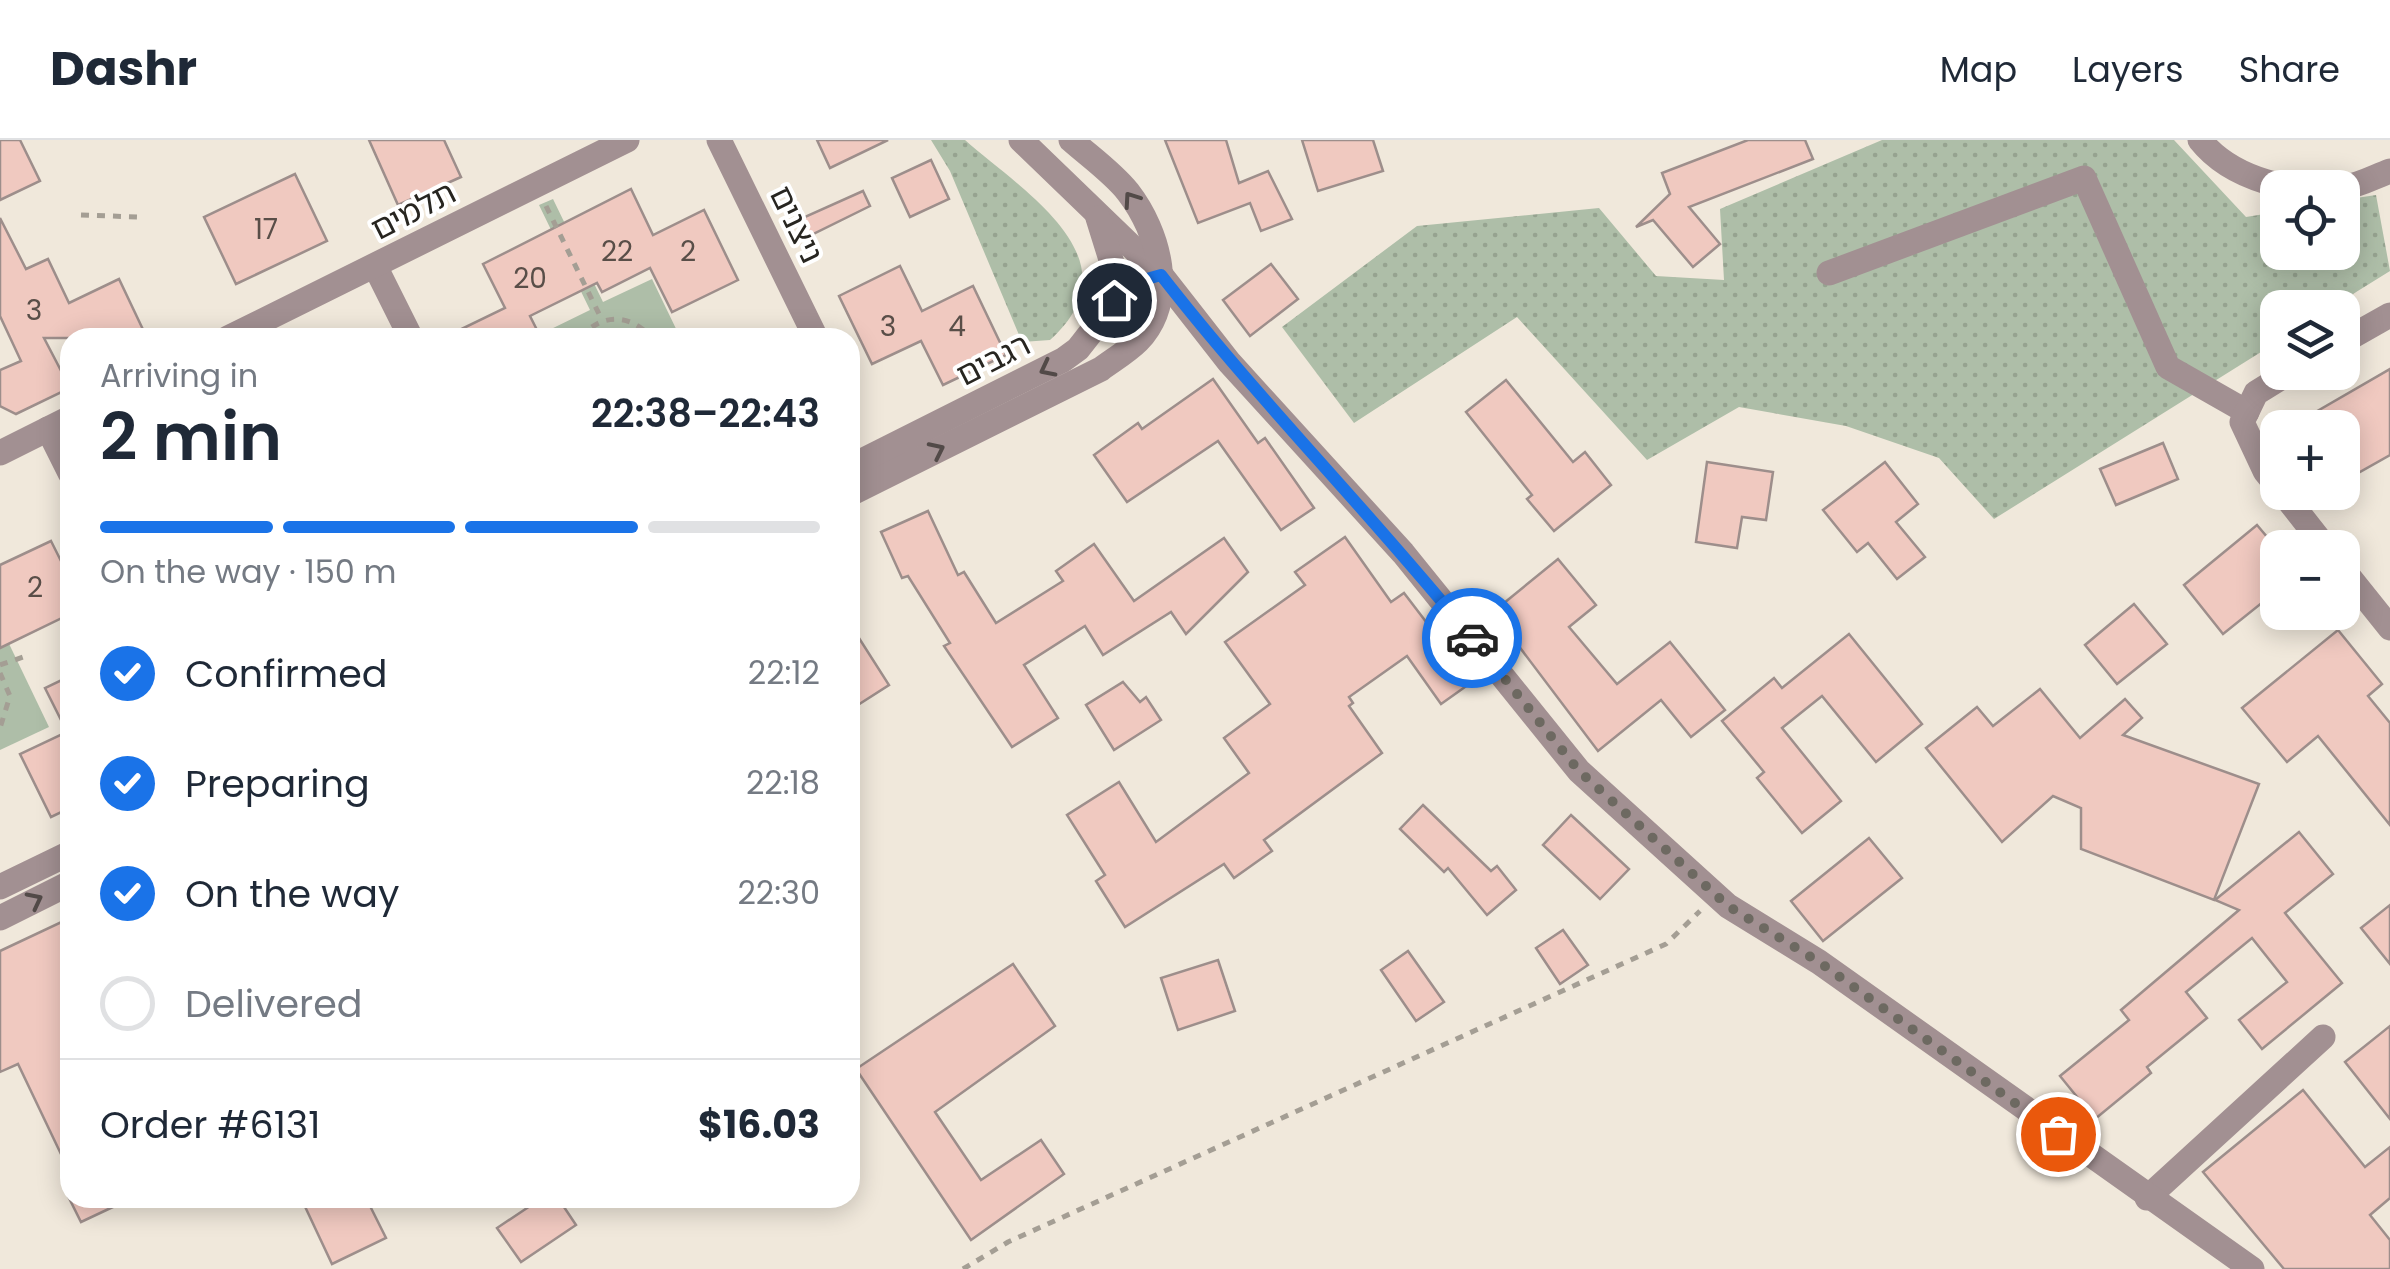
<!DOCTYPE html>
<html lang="en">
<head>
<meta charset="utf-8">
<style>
	:root { --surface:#fff; --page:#f2f2f3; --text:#1f2937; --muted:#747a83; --line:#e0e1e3; --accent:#1a73e8 }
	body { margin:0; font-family:Poppins,"Noto Sans Hebrew",sans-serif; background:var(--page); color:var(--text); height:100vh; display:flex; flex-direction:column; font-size:38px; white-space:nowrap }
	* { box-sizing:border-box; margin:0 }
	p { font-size:32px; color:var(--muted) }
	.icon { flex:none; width:55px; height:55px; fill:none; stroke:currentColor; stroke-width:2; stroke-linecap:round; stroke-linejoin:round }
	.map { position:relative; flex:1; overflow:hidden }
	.side { position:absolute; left:60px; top:188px; width:800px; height:880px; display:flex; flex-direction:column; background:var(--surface); border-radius:30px; box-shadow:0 5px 25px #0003 }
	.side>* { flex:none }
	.controls { position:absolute; left:2260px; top:30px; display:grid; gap:20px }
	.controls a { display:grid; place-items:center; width:100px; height:100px; border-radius:20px; background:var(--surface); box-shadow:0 5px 25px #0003; font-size:50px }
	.pin { position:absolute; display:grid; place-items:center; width:85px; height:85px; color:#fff; margin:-42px; border:5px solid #fff; border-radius:50%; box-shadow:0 2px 10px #0007 }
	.courier { position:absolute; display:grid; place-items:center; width:100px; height:100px; margin:-50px; border:8px solid #1a73e8; border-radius:50%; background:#fff; color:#222; box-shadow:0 2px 12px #0007 }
	.head em { font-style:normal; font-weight:600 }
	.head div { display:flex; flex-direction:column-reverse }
	.head { display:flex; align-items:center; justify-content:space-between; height:170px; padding:0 40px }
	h1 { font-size:65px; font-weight:600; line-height:75px }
	.bar { display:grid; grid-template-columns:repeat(4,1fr); gap:15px 10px; align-content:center; height:120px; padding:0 40px }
	.bar i { height:12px; border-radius:8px; background:var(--line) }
	.bar .selected { background:var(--accent) }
	.bar p { grid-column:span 4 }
	.line { display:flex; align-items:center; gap:25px; padding:0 40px; border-top:2px solid var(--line) }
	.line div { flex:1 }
	ol { padding:0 40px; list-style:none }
	li { display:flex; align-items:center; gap:30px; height:110px }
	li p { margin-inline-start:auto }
	li .icon { padding:10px; border-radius:50%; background:var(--accent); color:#fff; stroke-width:4 }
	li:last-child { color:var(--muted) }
	li i { width:55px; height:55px; border:5px solid var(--line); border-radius:50% }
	header { display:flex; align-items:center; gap:60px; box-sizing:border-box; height:140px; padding:0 50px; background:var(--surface); border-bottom:2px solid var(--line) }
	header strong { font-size:48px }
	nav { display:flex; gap:55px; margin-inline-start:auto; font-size:35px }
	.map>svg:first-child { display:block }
	.grass { fill:url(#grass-dots) }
	.park { fill:#aebea8 }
	.building { fill:#f0c9c0; stroke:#9d8e8b; stroke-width:2.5 }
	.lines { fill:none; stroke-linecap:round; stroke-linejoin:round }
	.path { stroke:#a49e94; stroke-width:5; stroke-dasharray:8 8; stroke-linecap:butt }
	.minor { stroke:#a29092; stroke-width:25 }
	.tertiary { stroke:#a29092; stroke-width:25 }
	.oneway { stroke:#524a48 }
	.done { stroke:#6d6961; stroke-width:10; stroke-dasharray:0 18 }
	.route { stroke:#1a73e8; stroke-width:12 }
	.labels { text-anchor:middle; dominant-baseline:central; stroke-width:8; stroke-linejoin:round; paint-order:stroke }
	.number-label { font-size:28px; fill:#594e48 }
	.street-label { font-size:32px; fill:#272520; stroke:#fff }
</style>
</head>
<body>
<header>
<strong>Dashr</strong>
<nav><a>Map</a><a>Layers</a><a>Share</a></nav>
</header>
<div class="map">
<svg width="2390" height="1129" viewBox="0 0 2390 1129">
	<defs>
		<pattern id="grass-dots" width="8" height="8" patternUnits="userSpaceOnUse" patternTransform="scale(2.5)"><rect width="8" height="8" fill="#aebea8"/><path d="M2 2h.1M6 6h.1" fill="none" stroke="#96a390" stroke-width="1.8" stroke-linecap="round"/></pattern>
	</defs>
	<rect width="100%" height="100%" fill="#f0e8db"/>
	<g class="grass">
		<path d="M 931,0 L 965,0 C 1024,52 1139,120 1050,200 L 1022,202 L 950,31 Z"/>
		<path d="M 1882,0 L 2174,0 L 2246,77 L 2277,72 L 2278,112 L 2342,112 L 2343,60 L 2376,55 L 2390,131 L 2332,167 L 2278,168 L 2277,202 L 1994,379 L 1939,318 L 1846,286 L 1739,267 L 1647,320 L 1517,177 L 1354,283 L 1282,187 L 1417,86 L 1599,68 L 1656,136 L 1724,140 L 1720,69 Z"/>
	</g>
	<g class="park">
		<path d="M 553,59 L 603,162 L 652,139 L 680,197 L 548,197 L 545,192 L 590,170 L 539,65 Z"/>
		<path d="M 0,485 L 49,587 L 0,610 Z"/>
	</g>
	<g class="building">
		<path d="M 0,0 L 20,0 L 40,41 L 0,60 Z"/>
		<path d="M 369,0 L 444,0 L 461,37 L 398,65 Z"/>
		<path d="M 817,0 L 888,0 L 830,28 Z"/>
		<path d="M 1165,0 L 1226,0 L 1239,43 L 1268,31 L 1292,79 L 1261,91 L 1250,63 L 1198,83 Z"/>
		<path d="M 1302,0 L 1373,0 L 1383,31 L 1318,51 Z"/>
		<path d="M 1748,0 L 1805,0 L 1813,19 L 1689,67 L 1720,104 L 1693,127 L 1653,80 L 1636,87 L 1670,54 L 1662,33 Z"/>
		<path d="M 931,20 L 949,59 L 910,77 L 892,38 Z"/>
		<path d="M 295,34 L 327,101 L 236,144 L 204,77 Z"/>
		<path d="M 631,49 L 653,95 L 704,70 L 738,140 L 672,172 L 650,128 L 602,152 L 597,143 L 530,176 L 541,198 L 443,198 L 505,168 L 483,124 Z"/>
		<path d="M 863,51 L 870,66 L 807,97 L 798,80 Z"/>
		<path d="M 0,78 L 26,129 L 48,119 L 69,163 L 119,139 L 147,198 L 44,198 L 70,248 L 16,274 L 0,266 L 0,230 L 21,221 L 0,176 Z"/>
		<path d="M 1271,124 L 1298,159 L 1250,196 L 1223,160 Z"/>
		<path d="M 900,126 L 922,171 L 973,146 L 1006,215 L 943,245 L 921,201 L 872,224 L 839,156 Z"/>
		<path d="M 2390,229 L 2390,315 L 2342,342 L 2342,288 L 2288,288 Z"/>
		<path d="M 1213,239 L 1258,303 L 1265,298 L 1314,368 L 1281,390 L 1218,301 L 1127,362 L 1094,315 L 1138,283 L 1142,289 Z"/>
		<path d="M 1506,240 L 1573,322 L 1585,312 L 1611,345 L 1554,391 L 1527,359 L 1532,355 L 1466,272 Z"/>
		<path d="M 2163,303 L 2178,339 L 2116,365 L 2100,329 Z"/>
		<path d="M 1707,322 L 1773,332 L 1766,380 L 1742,377 L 1737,408 L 1696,402 Z"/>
		<path d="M 1885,322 L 1918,364 L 1896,382 L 1925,417 L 1897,439 L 1868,403 L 1857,412 L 1823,370 Z"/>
		<path d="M 928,371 L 958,435 L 964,432 L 996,483 L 1063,441 L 1056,431 L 1094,404 L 1134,461 L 1224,398 L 1248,432 L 1186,494 L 1171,472 L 1103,515 L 1085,486 L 1024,525 L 1058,578 L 1012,607 L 944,506 L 950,503 L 908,436 L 902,438 L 881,392 Z"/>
		<path d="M 2257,385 L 2278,410 L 2278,450 L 2223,494 L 2184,445 Z"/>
		<path d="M 1345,397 L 1391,462 L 1404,453 L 1472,542 L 1441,564 L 1407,516 L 1349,557 L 1353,563 L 1349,566 L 1382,613 L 1264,700 L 1272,711 L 1234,738 L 1224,724 L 1125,787 L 1096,741 L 1105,735 L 1067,675 L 1119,642 L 1156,702 L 1249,633 L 1224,598 L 1270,564 L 1225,502 L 1305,445 L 1295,432 Z"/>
		<path d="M 51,401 L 70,439 L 70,474 L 0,508 L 0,425 Z"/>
		<path d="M 1558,419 L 1596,465 L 1569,487 L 1617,544 L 1670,502 L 1725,570 L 1691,597 L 1661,560 L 1598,611 L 1493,472 Z"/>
		<path d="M 2134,464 L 2167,504 L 2117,544 L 2085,505 Z"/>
		<path d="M 850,484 L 889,545 L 850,570 Z"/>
		<path d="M 2338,490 L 2382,544 L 2368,556 L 2390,583 L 2390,685 L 2318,596 L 2287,622 L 2242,568 Z"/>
		<path d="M 1849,494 L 1922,584 L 1876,622 L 1822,556 L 1782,588 L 1841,661 L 1802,693 L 1757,638 L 1764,632 L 1722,581 L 1774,538 L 1782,548 Z"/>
		<path d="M 70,536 L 70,668 L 51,677 L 20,614 L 67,592 L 45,548 Z"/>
		<path d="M 1123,542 L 1140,562 L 1146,557 L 1161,580 L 1114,610 L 1086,565 Z"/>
		<path d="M 2040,549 L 2080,598 L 2125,559 L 2142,578 L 2123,595 L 2259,644 L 2214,760 L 2081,709 L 2081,668 L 2053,656 L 2002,702 L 1926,608 L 1977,567 L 1993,586 Z"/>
		<path d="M 1423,665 L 1491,731 L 1497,726 L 1516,750 L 1487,775 L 1448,728 L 1444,732 L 1400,689 Z"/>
		<path d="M 1571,675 L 1629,729 L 1600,759 L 1543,705 Z"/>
		<path d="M 2299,692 L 2333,734 L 2285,773 L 2342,843 L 2262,909 L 2239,880 L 2287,842 L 2252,798 L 2186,852 L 2207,878 L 2147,927 L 2151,933 L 2095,979 L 2060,936 L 2129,880 L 2121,870 L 2239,770 L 2215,760 Z"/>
		<path d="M 1869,698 L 1902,738 L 1823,801 L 1791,761 Z"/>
		<path d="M 2390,765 L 2390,824 L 2361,788 Z"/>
		<path d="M 70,778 L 70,1033 L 18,924 L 0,932 L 0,811 Z"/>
		<path d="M 1563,790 L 1588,825 L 1560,844 L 1536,808 Z"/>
		<path d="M 1408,811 L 1444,862 L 1416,881 L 1381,830 Z"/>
		<path d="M 1218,820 L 1235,871 L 1178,890 L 1161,838 Z"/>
		<path d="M 1013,824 L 1055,886 L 935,972 L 981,1040 L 1041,1000 L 1064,1034 L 971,1100 L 856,929 Z"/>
		<path d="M 2390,886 L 2390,979 L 2345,922 Z"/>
		<path d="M 2303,950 L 2365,1027 L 2390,1007 L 2390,1058 L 2370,1075 L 2390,1100 L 2390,1129 L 2284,1129 L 2203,1032 Z"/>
		<path d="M 69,1058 L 132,1058 L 81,1082 Z"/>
		<path d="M 301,1058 L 366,1058 L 386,1098 L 332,1124 Z"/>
		<path d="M 542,1058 L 558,1058 L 576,1085 L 521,1122 L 497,1088 Z"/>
	</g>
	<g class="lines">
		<g class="path">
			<path d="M 546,66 L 602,180"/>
			<path d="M 81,75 L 138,77"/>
			<path d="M 580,198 C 601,173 630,173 652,198"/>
			<path d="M 680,198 L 688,192"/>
			<path d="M 0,525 L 29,515"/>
			<path d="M 0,533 L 10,556 L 0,588"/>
			<path d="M 963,1129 L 1008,1102 L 1666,804 L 1700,771"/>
		</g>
		<g class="minor">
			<path d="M 719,0 L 816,198"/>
			<path d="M 375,126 L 411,198"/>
			<path d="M 1829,133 L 2084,38 L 2168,227 L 2247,272"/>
			<path d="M 228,198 L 627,0"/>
			<path d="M 2342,202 L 2390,175"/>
			<path d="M 48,289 L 70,333"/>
			<path d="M 0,313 L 70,278"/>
			<path d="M 2278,347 L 2265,331 L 2242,282 L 2256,253 L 2290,232"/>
			<path d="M 2282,352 L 2326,408"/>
			<path d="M 2342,428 L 2390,488"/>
			<path d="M 2147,1058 L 2323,897"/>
		</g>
		<g class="tertiary">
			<path d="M 1021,0 L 1161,135 L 1229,222 L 1403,413 L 1579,631 L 1728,766 L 1819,822 L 2252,1129"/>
			<path d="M 2200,0 C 2231,39 2295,56 2345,47 C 2360,45 2376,36 2390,31"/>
			<path d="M 1098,78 L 1113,126 L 1114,160"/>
			<path d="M 850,327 L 1063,220 L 1078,209 L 1129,144 L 1161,135"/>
			<path d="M 850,354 L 1101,229 C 1113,220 1127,212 1138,201 C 1178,159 1159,92 1128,52 C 1113,33 1089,16 1071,0"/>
			<path d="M 0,747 L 70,713"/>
			<path d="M 0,778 L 70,743"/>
		</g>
	</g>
	<defs><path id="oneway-chevron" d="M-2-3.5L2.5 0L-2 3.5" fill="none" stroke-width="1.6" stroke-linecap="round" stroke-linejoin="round" transform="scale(2.5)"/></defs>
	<g class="oneway">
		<use href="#oneway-chevron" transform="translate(1131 59) rotate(-125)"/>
		<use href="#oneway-chevron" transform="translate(1047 229) rotate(153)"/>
		<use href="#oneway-chevron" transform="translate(937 310) rotate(-26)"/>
		<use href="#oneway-chevron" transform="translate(35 760) rotate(-27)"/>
	</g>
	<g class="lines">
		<path class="done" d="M 1472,498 L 1579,631 L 1728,766 L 1819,822 L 2058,994"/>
		<path class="route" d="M 1114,160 L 1129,144 L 1161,135 C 1259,261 1372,374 1472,498"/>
	</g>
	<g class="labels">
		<g class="number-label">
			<text x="266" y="89">17</text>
			<text x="617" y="111">22</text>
			<text x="688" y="111">2</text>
			<text x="530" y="138">20</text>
			<text x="34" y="170">3</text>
			<text x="888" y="186">3</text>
			<text x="957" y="186">4</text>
			<text x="35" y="447">2</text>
		</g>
		<g class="street-label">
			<text transform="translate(413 70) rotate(-27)">תלמים</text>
			<text transform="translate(797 84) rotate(64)">ניצנים</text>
			<text transform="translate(993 219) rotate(-27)">רגבים</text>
		</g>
	</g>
</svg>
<div class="controls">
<a><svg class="icon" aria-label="locate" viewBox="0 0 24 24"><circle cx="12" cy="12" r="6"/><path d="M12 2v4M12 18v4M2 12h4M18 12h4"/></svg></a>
<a><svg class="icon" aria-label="layers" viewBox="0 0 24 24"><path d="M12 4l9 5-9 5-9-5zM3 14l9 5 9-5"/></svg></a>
<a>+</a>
<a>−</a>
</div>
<div class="pin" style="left:2058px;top:994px;background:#ea580c"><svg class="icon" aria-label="bag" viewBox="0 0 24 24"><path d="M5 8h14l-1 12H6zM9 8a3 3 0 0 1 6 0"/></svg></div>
<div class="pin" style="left:1114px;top:160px;background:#1f2937"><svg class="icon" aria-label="home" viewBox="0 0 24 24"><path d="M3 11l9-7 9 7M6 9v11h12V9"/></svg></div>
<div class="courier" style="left:1472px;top:498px"><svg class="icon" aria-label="car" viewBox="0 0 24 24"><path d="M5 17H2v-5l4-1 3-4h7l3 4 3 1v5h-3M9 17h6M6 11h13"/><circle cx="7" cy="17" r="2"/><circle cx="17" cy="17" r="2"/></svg></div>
<section class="side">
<div class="head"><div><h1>2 min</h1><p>Arriving in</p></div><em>22:38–22:43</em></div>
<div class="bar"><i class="selected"></i><i class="selected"></i><i class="selected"></i><i></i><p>On the way · 150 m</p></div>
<ol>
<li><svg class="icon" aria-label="check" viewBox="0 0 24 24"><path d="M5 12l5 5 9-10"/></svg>Confirmed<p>22:12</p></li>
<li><svg class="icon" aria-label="check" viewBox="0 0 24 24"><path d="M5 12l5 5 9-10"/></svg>Preparing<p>22:18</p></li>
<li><svg class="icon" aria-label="check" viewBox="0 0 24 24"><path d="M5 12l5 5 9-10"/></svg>On the way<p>22:30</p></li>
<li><i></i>Delivered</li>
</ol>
<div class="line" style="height:130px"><div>Order #6131</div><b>$16.03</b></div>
</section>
</div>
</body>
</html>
